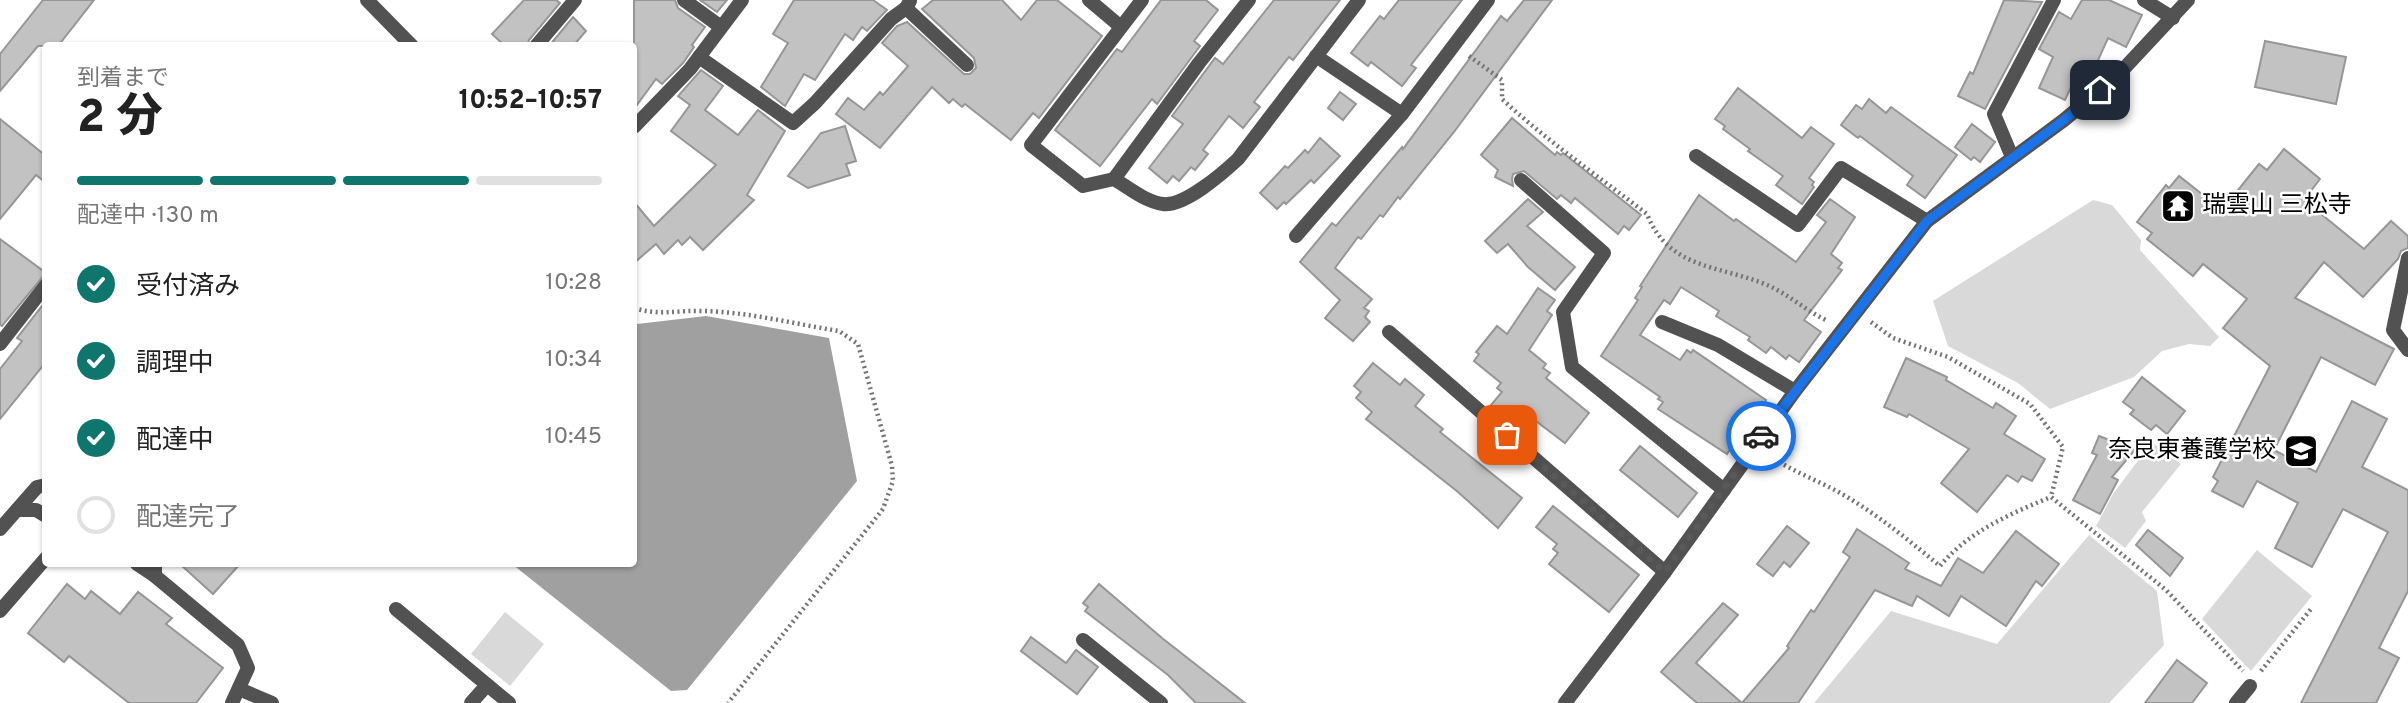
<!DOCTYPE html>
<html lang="ja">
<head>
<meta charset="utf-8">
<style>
	:root { --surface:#fff; --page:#f6f6f6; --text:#222; --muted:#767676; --line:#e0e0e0; --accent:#0f766e }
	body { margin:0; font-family:Overpass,"Noto Sans JP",sans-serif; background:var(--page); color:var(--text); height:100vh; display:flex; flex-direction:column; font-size:26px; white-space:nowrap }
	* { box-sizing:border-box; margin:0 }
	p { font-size:23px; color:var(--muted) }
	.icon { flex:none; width:38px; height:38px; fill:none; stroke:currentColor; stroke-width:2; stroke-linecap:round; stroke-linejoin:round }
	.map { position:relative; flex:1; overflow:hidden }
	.side { position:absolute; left:42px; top:42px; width:595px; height:525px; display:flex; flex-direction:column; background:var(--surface); border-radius:7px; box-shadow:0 2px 5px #0004 }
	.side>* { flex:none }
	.pin { position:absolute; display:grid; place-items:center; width:60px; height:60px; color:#fff; margin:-30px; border-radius:14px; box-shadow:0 4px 10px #0006 }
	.courier { position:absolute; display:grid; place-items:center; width:70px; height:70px; margin:-35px; border:5px solid #1a73e8; border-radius:50%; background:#fff; color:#222; box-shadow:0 2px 9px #0007 }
	.overview em { font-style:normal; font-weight:800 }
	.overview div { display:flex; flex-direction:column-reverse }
	.overview { display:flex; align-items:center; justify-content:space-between; height:119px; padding:0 35px }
	h1 { font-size:46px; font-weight:800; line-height:52px }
	.bar { display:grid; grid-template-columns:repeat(4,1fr); gap:10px 7px; align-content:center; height:84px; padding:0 35px }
	.bar i { height:9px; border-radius:5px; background:var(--line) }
	.bar .selected { background:var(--accent) }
	.bar p { grid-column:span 4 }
	ol { padding:0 35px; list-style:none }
	li { display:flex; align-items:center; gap:21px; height:77px }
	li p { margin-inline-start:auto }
	li .icon { padding:7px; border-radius:50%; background:var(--accent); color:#fff; stroke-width:4 }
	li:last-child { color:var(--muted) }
	li i { width:38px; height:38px; border:4px solid var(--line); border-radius:50% }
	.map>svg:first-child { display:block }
	.green { fill:#d9d9d9 }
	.water { fill:#a0a0a0 }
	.building { fill:#c2c2c2; stroke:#969696; stroke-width:2 }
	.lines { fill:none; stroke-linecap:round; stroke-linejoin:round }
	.path { stroke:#747474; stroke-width:4.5; stroke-dasharray:2 3.5; stroke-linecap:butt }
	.lane { stroke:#525252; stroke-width:14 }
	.street { stroke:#525252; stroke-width:14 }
	.done { stroke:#595959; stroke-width:7; stroke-dasharray:0 12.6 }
	.route { stroke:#1a73e8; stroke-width:9 }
	.labels { text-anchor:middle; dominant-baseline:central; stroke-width:5; stroke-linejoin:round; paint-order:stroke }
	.poi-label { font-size:24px; fill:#000; stroke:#fff; text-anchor:start }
</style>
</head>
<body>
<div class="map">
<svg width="2408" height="703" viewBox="0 0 2408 703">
	<rect width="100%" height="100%" fill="#fff"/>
	<g class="green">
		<path d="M 2093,200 L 2112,205 L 2141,240 L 2140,250 L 2219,337 L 2210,346 L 2189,344 L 2162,351 L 2134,377 L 2050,409 L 2018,383 L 1948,346 L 1933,301 Z"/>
		<path d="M 2152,442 L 2181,464 L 2142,512 L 2146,521 L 2125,548 L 2096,526 L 2113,494 Z"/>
		<path d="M 2089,535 L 2157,591 L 2164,645 L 2109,703 L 1814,703 L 1891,611 L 1997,644 Z"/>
		<path d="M 2257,550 L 2312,596 L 2251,671 L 2202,619 Z"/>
		<path d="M 505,612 L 544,644 L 510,686 L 471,654 Z"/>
	</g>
	<path class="water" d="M 706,316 L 829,338 L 857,481 L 687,690 L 671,691 L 512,564 L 634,564 L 634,327 L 637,324 Z"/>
	<g class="building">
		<path d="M 43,0 L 94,0 L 58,46 L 38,46 L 0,91 L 0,54 Z"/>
		<path d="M 524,0 L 556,0 L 560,3 L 529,40 L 527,46 L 505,46 L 492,34 Z"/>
		<path d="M 634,0 L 675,0 L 678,8 L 705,27 L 692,45 L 694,47 L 683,63 L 662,84 L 656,79 L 634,109 Z"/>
		<path d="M 700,0 L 727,0 L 717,12 Z"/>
		<path d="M 794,0 L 873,0 L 887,10 L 867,31 L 862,27 L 853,40 L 845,34 L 815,80 L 804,74 L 785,106 L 761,87 L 788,43 L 773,34 Z"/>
		<path d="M 933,0 L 1002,0 L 1021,20 L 1037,0 L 1057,0 L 1102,36 L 1039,118 L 1033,113 L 1011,140 L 965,104 L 962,107 L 953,99 L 949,103 L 932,87 L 880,148 L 836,114 L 848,98 L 864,110 L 880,92 L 883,95 L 908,66 L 882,43 L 897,26 L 907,22 L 964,74 L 970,74 L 976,68 L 974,58 L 922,9 Z"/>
		<path d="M 1161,0 L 1206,0 L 1218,10 L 1194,41 L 1200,46 L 1157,104 L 1152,99 L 1100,166 L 1055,130 L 1117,49 L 1122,52 Z"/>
		<path d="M 1274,0 L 1340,0 L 1293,60 L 1289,57 L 1254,102 L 1260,107 L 1243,128 L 1229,116 L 1203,150 L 1208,154 L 1195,170 L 1191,167 L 1179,181 L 1173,176 L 1167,183 L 1149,168 L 1183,124 L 1172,116 L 1215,58 L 1223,64 Z"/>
		<path d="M 1399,0 L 1462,0 L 1411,65 L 1416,68 L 1402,86 L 1371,62 L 1368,66 L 1351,53 L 1380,16 L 1384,19 Z"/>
		<path d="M 1524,0 L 1552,0 L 1454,132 L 1400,199 L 1398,197 L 1383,217 L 1380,215 L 1361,239 L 1358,237 L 1335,268 L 1372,299 L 1364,308 L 1369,311 L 1365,317 L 1370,322 L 1353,341 L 1325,318 L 1340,300 L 1300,262 L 1332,223 L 1336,226 L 1402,147 L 1403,149 L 1501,16 L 1507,21 Z"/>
		<path d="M 2004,0 L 2042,2 L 1985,109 L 1958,96 L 1970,72 L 1973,74 Z"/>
		<path d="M 2082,0 L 2109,0 L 2142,15 L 2126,47 L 2108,38 L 2091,76 L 2079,70 L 2065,100 L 2039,88 L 2053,57 L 2039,49 L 2059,12 L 2071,19 Z"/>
		<path d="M 573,17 L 586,31 L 573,46 L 549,46 Z"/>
		<path d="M 2265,41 L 2346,57 L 2336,104 L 2255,87 Z"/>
		<path d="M 701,70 L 723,86 L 705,110 L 738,135 L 758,110 L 785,131 L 747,195 L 754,200 L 703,250 L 690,237 L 682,245 L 678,240 L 664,254 L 656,244 L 634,263 L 634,202 L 654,226 L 716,165 L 671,131 L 690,105 L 678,96 Z"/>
		<path d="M 1738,88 L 1802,138 L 1811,127 L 1834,144 L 1809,178 L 1814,182 L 1812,185 L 1814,187 L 1802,204 L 1776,185 L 1783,176 L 1748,151 L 1750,149 L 1723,129 L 1725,126 L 1715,119 Z"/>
		<path d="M 1340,92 L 1356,104 L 1343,120 L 1328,108 Z"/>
		<path d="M 1869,99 L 1886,113 L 1891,107 L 1957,155 L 1925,198 L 1907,185 L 1913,176 L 1860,136 L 1858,138 L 1841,125 L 1856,105 L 1862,109 Z"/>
		<path d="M 1512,118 L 1555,155 L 1557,152 L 1561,155 L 1563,153 L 1641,215 L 1629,230 L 1624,226 L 1618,234 L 1575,198 L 1571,203 L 1561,195 L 1557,199 L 1524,171 L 1513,174 L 1512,179 L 1513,186 L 1495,177 L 1498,170 L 1481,155 Z"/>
		<path d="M 0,119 L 46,156 L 46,183 L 36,175 L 0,219 Z"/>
		<path d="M 1972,124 L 1995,142 L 1980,162 L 1974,157 L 1971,160 L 1955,147 Z"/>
		<path d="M 845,126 L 856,161 L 846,164 L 850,175 L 808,188 L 788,176 L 821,133 Z"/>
		<path d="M 1320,138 L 1340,156 L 1314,183 L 1311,180 L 1286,204 L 1284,202 L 1277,209 L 1260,193 L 1285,166 L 1288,168 L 1305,150 L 1308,153 Z"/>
		<path d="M 2284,149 L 2320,179 L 2304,200 L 2364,249 L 2391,221 L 2408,236 L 2408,248 L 2401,251 L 2398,259 L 2363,297 L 2324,262 L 2295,298 L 2394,349 L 2375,385 L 2321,357 L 2274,450 L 2316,472 L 2352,401 L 2387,419 L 2362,467 L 2408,490 L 2408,591 L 2379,648 L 2399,658 L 2376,703 L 2301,703 L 2388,532 L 2343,509 L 2312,567 L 2275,548 L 2298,503 L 2257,481 L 2243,507 L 2212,491 L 2218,481 L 2213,477 L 2270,366 L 2223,328 L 2247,299 L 2203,264 L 2193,276 L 2147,239 L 2152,233 L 2137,222 L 2166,185 L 2169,188 L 2179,176 L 2222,210 L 2259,164 L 2267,170 Z"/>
		<path d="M 1699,195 L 1734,221 L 1736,219 L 1796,262 L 1826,222 L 1817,215 L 1830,199 L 1855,217 L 1831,254 L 1842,263 L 1838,268 L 1842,270 L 1804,320 L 1821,332 L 1799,362 L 1789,355 L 1786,359 L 1771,347 L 1766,353 L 1748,340 L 1750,337 L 1716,316 L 1719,311 L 1681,287 L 1670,304 L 1664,300 L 1640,335 L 1680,360 L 1687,350 L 1691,353 L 1693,350 L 1766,400 L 1754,419 L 1750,417 L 1727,454 L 1658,409 L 1663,402 L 1658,399 L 1660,397 L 1601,356 L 1638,300 L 1635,298 L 1642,287 L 1640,286 Z"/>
		<path d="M 1528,199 L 1543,212 L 1527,226 L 1575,267 L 1555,290 L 1528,267 L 1508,244 L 1497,253 L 1485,241 Z"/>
		<path d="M 0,239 L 46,273 L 2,326 L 0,325 Z"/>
		<path d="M 1538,288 L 1555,300 L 1547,311 L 1552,315 L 1529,350 L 1546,364 L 1543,368 L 1550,373 L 1546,378 L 1589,413 L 1565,443 L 1520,409 L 1511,421 L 1491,405 L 1502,392 L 1497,388 L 1501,383 L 1474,361 L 1479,354 L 1476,352 L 1497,326 L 1507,334 Z"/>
		<path d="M 46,301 L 46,362 L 0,419 L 0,369 L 22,341 L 17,338 Z"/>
		<path d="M 1906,358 L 1947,377 L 1946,380 L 1993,408 L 1996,403 L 2016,416 L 2004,434 L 2045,459 L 2032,481 L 2022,476 L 2018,482 L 2007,475 L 1977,512 L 1941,483 L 1969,449 L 1909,414 L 1907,417 L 1884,407 Z"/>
		<path d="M 1373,363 L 1400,385 L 1405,379 L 1424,395 L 1415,406 L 1443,429 L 1440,432 L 1522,498 L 1498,528 L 1458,492 L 1366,419 L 1372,412 L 1356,398 L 1361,392 L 1354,386 Z"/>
		<path d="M 2142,377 L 2185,411 L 2167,434 L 2156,425 L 2151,430 L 2130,414 L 2134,410 L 2123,402 Z"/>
		<path d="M 2099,436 L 2135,450 L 2112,477 L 2118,480 L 2100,514 L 2073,500 L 2097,455 L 2092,453 Z"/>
		<path d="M 1640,446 L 1697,493 L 1678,517 L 1620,470 Z"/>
		<path d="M 1553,506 L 1639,575 L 1609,612 L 1549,564 L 1558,553 L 1553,549 L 1557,544 L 1536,527 Z"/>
		<path d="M 1787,526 L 1809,543 L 1790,567 L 1784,562 L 1773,576 L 1757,564 Z"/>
		<path d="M 1857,529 L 1909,563 L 1905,569 L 1941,586 L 1958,558 L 1983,573 L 2016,531 L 2059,564 L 2042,586 L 2036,581 L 2006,626 L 1961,596 L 1949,616 L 1917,596 L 1912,606 L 1875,590 L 1798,703 L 1697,703 L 1661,672 L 1723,603 L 1738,615 L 1696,663 L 1742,703 L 1789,648 L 1787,646 L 1811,610 L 1814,612 L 1850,557 L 1843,552 Z"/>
		<path d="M 2148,530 L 2183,558 L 2170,576 L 2136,545 Z"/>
		<path d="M 180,564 L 240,564 L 213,594 Z"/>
		<path d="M 67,584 L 85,599 L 91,591 L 120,614 L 138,592 L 172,618 L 166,624 L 223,668 L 196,703 L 129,703 L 69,656 L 64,662 L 28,633 Z"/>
		<path d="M 1099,584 L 1162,638 L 1245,703 L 1196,703 L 1168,675 L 1085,611 L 1088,607 L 1083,603 Z"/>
		<path d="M 1031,637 L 1066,663 L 1076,650 L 1098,667 L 1077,694 L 1021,651 Z"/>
		<path d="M 2177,660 L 2207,683 L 2192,703 L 2145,703 Z"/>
	</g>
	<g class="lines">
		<g class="path">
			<path d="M 1469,56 L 1502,80 L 1502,99 C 1547,141 1598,176 1647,214 C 1669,270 1720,265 1767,285 C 1787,293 1806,311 1828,321"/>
			<path d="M 634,308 C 659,316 678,310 704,311 C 748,312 795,324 839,331 L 858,344 L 892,466 L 893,481 L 883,509 L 728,703"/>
			<path d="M 1871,322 L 1893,338 L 1948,357 L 2030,404 L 2063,447 L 2051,497 L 2166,590 L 2243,671"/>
			<path d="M 1770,456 C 1796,474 1826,483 1852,500 C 1883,519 1912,543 1940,566 C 1969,531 2010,514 2051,497"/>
			<path d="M 2261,671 L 2311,609"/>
		</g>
		<g class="lane">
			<path d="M 684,0 L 721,27"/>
			<path d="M 2144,0 L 2173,18"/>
			<path d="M 910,1 L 906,8 L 967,65"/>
			<path d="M 536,46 L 575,0"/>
			<path d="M 699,57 L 793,123 L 815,103 L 891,19 L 906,8"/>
			<path d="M 634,127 L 690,69 L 742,0"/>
			<path d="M 1696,156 L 1798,225 L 1841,168 L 1927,221"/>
			<path d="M 2012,157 L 1994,114 L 2054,0"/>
			<path d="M 1521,180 L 1604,253 L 1563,312 L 1572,367 L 1724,490"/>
			<path d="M 2408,258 L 2393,330 L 2408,350"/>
			<path d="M 1662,322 L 1718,345 L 1795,391"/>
			<path d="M 1389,332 L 1665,572"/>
			<path d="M 0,344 L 46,285"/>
			<path d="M 17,510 L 36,510 L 46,516"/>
			<path d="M 0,529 L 37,487 L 46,485"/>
			<path d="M 137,564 L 155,576"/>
			<path d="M 0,611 L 46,558"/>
			<path d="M 1083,640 L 1161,703"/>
		</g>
		<g class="street">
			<path d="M 367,0 L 412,46"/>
			<path d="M 1089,0 L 1121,27"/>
			<path d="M 1142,0 L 1031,145 L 1083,186 L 1114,179 C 1129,188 1146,202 1163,204 C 1184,207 1223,173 1238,159 L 1359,0"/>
			<path d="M 1316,56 L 1402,114"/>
			<path d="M 1114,179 L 1199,63 L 1249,0"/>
			<path d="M 1296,236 L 1402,114 L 1488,0"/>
			<path d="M 155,564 L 155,576 L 238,645 L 248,668 L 232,703"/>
			<path d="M 396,609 L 509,703"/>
			<path d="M 239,689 L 272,703"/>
			<path d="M 471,703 L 487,685"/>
			<path d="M 1565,703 L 1665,572 L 1795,391 L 1927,221 L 2064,120 L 2118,75 L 2188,0"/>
			<path d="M 2236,703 L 2250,686"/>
		</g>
	</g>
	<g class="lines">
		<path class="done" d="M 1507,435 L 1665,572 L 1761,436"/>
		<path class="route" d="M 1761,436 L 1927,221 L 2064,120 L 2100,90"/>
	</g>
	<defs>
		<g id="temple-square" transform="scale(1.75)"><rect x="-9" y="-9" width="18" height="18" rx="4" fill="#000" stroke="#fff"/><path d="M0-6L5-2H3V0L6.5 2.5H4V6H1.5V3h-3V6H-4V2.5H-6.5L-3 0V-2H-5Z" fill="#fff"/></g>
		<g id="school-square" transform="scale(1.75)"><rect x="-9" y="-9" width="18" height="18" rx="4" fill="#000" stroke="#fff"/><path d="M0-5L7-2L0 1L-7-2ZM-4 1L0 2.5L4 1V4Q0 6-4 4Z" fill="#fff"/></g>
	</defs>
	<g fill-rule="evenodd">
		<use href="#temple-square" x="2178" y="206"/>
		<use href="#school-square" x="2301" y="451"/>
	</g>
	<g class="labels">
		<g class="poi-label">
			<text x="2202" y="206">瑞雲山 三松寺</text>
			<text x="2276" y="451" text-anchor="end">奈良東養護学校</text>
		</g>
	</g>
</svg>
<div class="pin" style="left:1507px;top:435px;background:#ea580c"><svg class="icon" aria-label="bag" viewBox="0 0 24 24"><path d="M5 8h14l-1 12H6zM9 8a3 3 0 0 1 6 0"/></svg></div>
<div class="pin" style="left:2100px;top:90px;background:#1f2937"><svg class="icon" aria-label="home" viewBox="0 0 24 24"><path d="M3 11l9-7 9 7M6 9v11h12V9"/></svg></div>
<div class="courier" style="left:1761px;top:436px"><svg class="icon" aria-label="car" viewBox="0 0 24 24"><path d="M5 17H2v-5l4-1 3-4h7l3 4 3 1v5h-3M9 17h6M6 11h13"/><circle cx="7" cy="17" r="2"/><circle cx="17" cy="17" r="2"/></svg></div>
<section class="side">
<div class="overview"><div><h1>2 分</h1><p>到着まで</p></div><em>10:52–10:57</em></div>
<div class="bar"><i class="selected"></i><i class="selected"></i><i class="selected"></i><i></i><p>配達中 · 130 m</p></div>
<ol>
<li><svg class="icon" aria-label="check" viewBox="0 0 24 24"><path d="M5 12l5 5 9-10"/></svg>受付済み<p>10:28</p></li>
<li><svg class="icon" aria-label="check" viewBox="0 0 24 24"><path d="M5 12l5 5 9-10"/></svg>調理中<p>10:34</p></li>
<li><svg class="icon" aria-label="check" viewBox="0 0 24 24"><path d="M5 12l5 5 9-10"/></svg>配達中<p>10:45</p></li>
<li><i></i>配達完了</li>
</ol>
</section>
</div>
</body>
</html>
